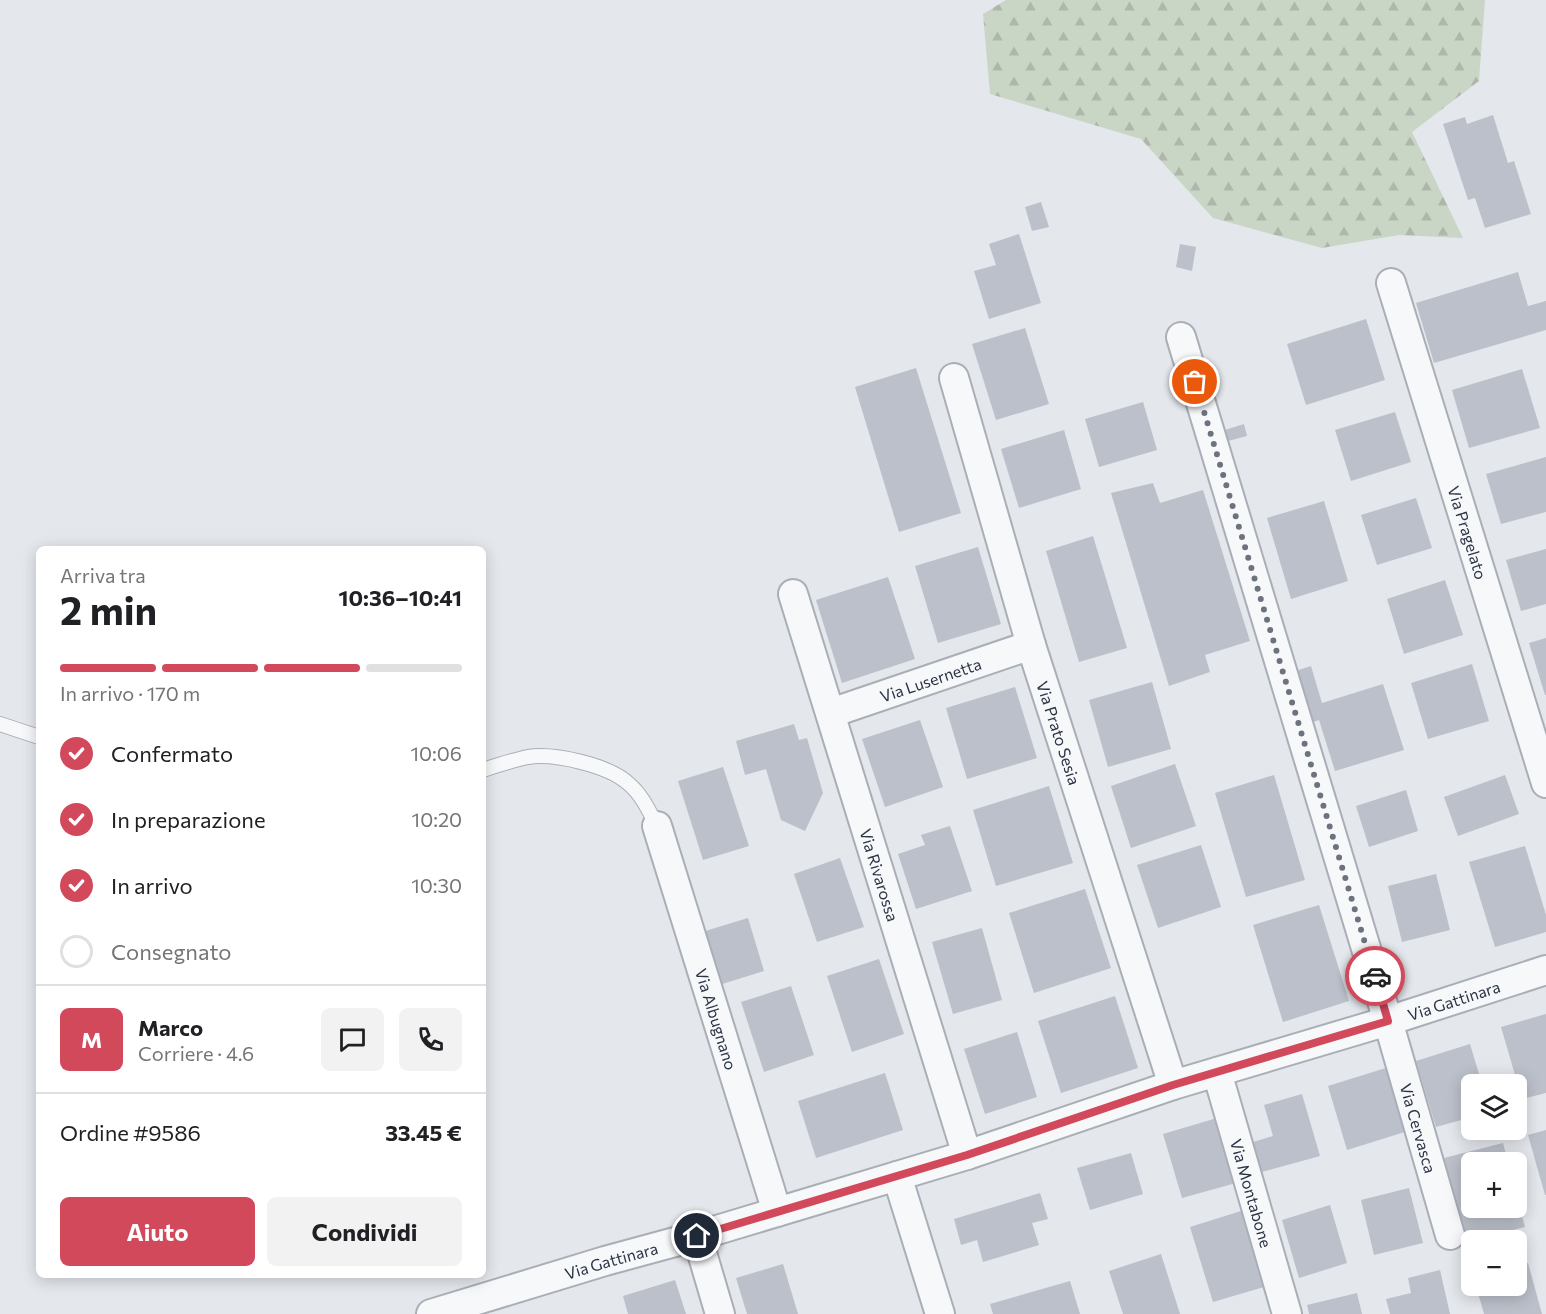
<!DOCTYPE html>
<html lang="it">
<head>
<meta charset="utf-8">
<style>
	:root { --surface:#fff; --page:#f2f2f2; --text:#202124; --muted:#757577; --line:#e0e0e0; --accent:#d1495b }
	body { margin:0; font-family:Commissioner,sans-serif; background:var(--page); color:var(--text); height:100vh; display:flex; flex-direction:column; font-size:22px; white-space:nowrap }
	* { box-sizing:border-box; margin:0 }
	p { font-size:20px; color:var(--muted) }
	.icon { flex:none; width:33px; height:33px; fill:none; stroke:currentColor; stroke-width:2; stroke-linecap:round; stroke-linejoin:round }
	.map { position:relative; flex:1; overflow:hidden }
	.side { position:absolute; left:36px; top:546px; width:450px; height:732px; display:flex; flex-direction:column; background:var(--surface); border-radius:9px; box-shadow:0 3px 15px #0003 }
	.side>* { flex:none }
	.fabs { position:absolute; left:1461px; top:1074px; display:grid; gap:12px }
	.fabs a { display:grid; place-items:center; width:66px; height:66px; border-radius:9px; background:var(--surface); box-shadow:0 3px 15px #0003; font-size:30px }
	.pin { position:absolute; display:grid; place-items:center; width:51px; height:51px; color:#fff; margin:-26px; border:3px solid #fff; border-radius:50%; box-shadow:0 2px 6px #0007 }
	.courier { position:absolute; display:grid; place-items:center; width:60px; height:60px; margin:-30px; border:4px solid #d1495b; border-radius:50%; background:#fff; color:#222; box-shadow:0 2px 8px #0007 }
	.head em { font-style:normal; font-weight:700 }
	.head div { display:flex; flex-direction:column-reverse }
	.head { display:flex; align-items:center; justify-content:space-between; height:102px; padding:0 24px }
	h1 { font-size:39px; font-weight:700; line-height:45px }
	.bar { display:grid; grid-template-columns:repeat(4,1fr); gap:9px 6px; align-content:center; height:72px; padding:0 24px }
	.bar i { height:8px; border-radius:4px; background:var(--line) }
	.bar .current { background:var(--accent) }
	.bar p { grid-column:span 4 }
	.line { display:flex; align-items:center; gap:15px; padding:0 24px; border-top:2px solid var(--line) }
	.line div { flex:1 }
	.round { display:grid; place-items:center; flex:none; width:63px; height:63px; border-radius:9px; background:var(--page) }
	ol { padding:0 24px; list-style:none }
	li { display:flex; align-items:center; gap:18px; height:66px }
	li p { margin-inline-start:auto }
	li .icon { padding:6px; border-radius:50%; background:var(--accent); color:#fff; stroke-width:4 }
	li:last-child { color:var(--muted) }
	li i { width:33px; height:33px; border:3px solid var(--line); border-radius:50% }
	.action { display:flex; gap:12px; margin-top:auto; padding:12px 24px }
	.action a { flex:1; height:69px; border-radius:9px; background:var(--accent); color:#fff; font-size:24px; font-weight:700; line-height:69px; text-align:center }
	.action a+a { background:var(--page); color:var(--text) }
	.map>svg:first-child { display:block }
	.forest { fill:url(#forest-firs) }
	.building { fill:#bbc0ca }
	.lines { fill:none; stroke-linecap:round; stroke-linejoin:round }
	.service-casing { stroke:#a9aeb7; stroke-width:16 }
	.minor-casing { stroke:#a9aeb7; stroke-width:32 }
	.service { stroke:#f7f8fa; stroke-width:14 }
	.minor { stroke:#f7f8fa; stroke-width:28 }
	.done { stroke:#6c737f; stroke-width:6; stroke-dasharray:0 10.8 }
	.route { stroke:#d1495b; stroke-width:8 }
	.labels { text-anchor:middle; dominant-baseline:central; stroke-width:5; stroke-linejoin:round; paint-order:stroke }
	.street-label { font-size:16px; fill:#2b3445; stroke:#f4f6f9 }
</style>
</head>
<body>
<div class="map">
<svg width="1546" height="1314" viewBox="0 0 1546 1314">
	<defs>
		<pattern id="forest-firs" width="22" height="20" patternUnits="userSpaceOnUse" patternTransform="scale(1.5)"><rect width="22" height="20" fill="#c9d6c5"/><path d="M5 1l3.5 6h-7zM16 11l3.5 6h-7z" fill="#adb8ab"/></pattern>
	</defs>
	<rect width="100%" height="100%" fill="#e4e7ec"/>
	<path class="forest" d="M 1006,0 L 1485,0 L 1479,81 L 1412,132 L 1463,238 L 1399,235 L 1322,248 L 1213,218 L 1141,139 L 990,94 L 983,14 Z"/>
	<g class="building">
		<path d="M 1493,115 L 1508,163 L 1514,161 L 1531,214 L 1485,228 L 1475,198 L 1468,200 L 1443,124 L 1465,117 L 1467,124 Z"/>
		<path d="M 1041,202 L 1049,227 L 1032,231 L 1025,207 Z"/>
		<path d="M 1019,234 L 1041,303 L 989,319 L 974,271 L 996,265 L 989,244 Z"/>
		<path d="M 1180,244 L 1196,247 L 1192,271 L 1176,267 Z"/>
		<path d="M 1518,272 L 1528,306 L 1546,301 L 1546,330 L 1434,363 L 1416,303 Z"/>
		<path d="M 1366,319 L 1385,380 L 1306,405 L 1287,344 Z"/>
		<path d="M 1025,328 L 1049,404 L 996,420 L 972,344 Z"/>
		<path d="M 916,368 L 961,513 L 899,532 L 855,387 Z"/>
		<path d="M 1522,369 L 1540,428 L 1469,448 L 1452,390 Z"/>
		<path d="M 1143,402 L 1157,450 L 1099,467 L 1085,419 Z"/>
		<path d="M 1395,412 L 1411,462 L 1351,481 L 1335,430 Z"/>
		<path d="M 1244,424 L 1247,436 L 1228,441 L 1225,430 Z"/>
		<path d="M 1064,430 L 1081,489 L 1019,508 L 1001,449 Z"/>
		<path d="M 1546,457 L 1546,512 L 1501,524 L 1486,474 Z"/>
		<path d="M 1153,483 L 1160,503 L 1203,490 L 1250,641 L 1205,655 L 1210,672 L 1169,686 L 1111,493 Z"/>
		<path d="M 1416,498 L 1432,548 L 1377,565 L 1361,515 Z"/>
		<path d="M 1324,501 L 1348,581 L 1291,599 L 1267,518 Z"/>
		<path d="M 1093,536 L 1127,648 L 1079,662 L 1046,551 Z"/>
		<path d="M 978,547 L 1001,624 L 938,643 L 915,566 Z"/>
		<path d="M 1546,549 L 1546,604 L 1521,611 L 1506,560 Z"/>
		<path d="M 888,577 L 915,659 L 842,683 L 816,600 Z"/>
		<path d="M 1445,580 L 1463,635 L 1404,654 L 1387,599 Z"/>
		<path d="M 1546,638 L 1546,695 L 1545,695 L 1529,643 Z"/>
		<path d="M 1472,664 L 1489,721 L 1428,739 L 1411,683 Z"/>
		<path d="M 1311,666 L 1322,703 L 1383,684 L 1404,750 L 1335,771 L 1319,720 L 1307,724 L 1292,672 Z"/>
		<path d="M 1152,682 L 1171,749 L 1108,767 L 1089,700 Z"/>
		<path d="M 1015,687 L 1037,758 L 967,779 L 946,708 Z"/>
		<path d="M 920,720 L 943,787 L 885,807 L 862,739 Z"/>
		<path d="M 794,724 L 799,740 L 807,738 L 823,793 L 805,831 L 781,820 L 766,769 L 745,775 L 736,741 Z"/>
		<path d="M 1175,764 L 1196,826 L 1131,848 L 1111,786 Z"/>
		<path d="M 723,767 L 749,846 L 703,860 L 678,781 Z"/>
		<path d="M 1274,775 L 1305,880 L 1246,897 L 1215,793 Z"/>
		<path d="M 1505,775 L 1519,814 L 1458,836 L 1444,797 Z"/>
		<path d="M 1049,786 L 1073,863 L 996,886 L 973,810 Z"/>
		<path d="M 1406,790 L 1418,831 L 1369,847 L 1356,806 Z"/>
		<path d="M 950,826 L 972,891 L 916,909 L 898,854 L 925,845 L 921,835 Z"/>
		<path d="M 1201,845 L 1221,907 L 1158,928 L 1137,865 Z"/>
		<path d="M 1525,846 L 1546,915 L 1546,932 L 1495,947 L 1469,862 Z"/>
		<path d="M 840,858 L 864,927 L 817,942 L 794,874 Z"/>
		<path d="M 1436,874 L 1450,930 L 1402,942 L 1388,886 Z"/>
		<path d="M 1085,889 L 1111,968 L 1034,993 L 1009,913 Z"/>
		<path d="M 1319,905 L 1349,1001 L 1283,1022 L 1253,925 Z"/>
		<path d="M 748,918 L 764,971 L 719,985 L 702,932 Z"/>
		<path d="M 982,928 L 1002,1000 L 953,1014 L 932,942 Z"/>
		<path d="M 879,959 L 904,1034 L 852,1052 L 827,976 Z"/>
		<path d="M 791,986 L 814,1055 L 764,1072 L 741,1002 Z"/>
		<path d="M 1115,996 L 1138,1068 L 1061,1093 L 1038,1021 Z"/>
		<path d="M 1546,1014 L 1546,1093 L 1522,1099 L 1501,1027 Z"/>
		<path d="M 1017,1032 L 1037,1097 L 985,1114 L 964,1049 Z"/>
		<path d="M 1470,1044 L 1482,1084 L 1472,1084 L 1472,1117 L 1436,1127 L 1416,1061 Z"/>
		<path d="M 1389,1067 L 1408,1131 L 1347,1150 L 1328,1086 Z"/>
		<path d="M 885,1073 L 903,1130 L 816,1158 L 798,1101 Z"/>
		<path d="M 1302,1094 L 1320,1156 L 1258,1173 L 1250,1143 L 1273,1136 L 1264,1105 Z"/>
		<path d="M 1217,1118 L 1236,1183 L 1182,1198 L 1163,1134 Z"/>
		<path d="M 1546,1130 L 1546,1195 L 1545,1195 L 1528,1135 Z"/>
		<path d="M 1503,1143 L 1508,1162 L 1472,1162 L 1472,1208 L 1516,1208 L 1517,1198 L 1525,1227 L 1466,1242 L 1444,1158 Z"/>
		<path d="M 1131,1153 L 1143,1194 L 1090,1210 L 1077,1168 Z"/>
		<path d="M 1409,1188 L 1423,1243 L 1374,1255 L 1361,1200 Z"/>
		<path d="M 1040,1193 L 1048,1219 L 1032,1223 L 1039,1245 L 983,1262 L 977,1240 L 961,1245 L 954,1219 Z"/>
		<path d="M 1330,1205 L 1347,1263 L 1299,1278 L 1282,1220 Z"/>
		<path d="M 1241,1211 L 1264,1287 L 1213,1302 L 1190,1227 Z"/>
		<path d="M 1161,1254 L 1180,1314 L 1123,1314 L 1109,1271 Z"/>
		<path d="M 1528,1263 L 1542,1314 L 1484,1314 L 1476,1286 L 1516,1286 L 1516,1266 Z"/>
		<path d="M 783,1264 L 798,1314 L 747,1314 L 736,1278 Z"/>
		<path d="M 1440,1270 L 1450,1314 L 1390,1314 L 1386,1299 L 1411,1293 L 1408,1278 Z"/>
		<path d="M 675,1280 L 686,1314 L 628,1314 L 623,1296 Z"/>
		<path d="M 1070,1281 L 1080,1314 L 993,1314 L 990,1304 Z"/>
		<path d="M 1357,1293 L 1362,1314 L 1309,1314 L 1307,1305 Z"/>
	</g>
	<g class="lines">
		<g class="service-casing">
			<g id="service">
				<path d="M 0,724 L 39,737"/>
				<path d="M 483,770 C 498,765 513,760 528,757 C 554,753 609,765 629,784 C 642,795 649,811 657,826"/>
			</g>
		</g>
		<g class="minor-casing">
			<g id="minor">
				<path id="s1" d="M 1391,283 L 1546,783"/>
				<path id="s2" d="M 1181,337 L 1388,1021 L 1450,1235"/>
				<path id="s3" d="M 954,378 L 1031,645 L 1173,1085"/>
				<path id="s4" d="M 793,594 L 967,1155"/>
				<path id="s5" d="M 831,713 L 1031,645"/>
				<path id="s6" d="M 657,826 L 777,1212"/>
				<path id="s7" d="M 1217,1072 L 1287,1314"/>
				<path d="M 897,1176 L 940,1314"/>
				<path d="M 697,1236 L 720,1314"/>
				<path id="s8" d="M 431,1314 L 605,1261 L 697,1236 L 967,1155 L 1173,1085 L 1388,1021 L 1546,970"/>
			</g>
		</g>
		<use href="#service" class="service"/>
		<use href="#minor" class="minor"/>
	</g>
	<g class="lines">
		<path class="done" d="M 1195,382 L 1375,976"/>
		<path class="route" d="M 697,1236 L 967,1155 L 1173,1085 L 1388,1021 L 1375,976"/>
	</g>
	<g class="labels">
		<g class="street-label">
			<text stroke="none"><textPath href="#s1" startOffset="261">Via Pragelato</textPath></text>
			<text stroke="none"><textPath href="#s5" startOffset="105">Via Lusernetta</textPath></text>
			<text stroke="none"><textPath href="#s3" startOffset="370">Via Prato Sesia</textPath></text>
			<text stroke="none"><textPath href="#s4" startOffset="294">Via Rivarossa</textPath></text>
			<text stroke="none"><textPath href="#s8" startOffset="1070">Via Gattinara</textPath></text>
			<text stroke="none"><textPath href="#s6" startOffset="202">Via Albugnano</textPath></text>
			<text stroke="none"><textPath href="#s2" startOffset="826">Via Cervasca</textPath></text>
			<text stroke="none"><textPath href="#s7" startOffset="126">Via Montabone</textPath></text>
			<text stroke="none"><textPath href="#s8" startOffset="188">Via Gattinara</textPath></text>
		</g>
	</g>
</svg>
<div class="fabs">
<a><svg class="icon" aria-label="layers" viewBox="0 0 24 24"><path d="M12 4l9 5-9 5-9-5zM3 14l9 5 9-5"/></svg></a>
<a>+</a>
<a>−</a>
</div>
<div class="pin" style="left:1195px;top:382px;background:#ea580c"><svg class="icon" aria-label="bag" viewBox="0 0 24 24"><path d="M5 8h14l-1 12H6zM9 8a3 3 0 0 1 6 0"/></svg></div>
<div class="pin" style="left:697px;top:1236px;background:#1f2937"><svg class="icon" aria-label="home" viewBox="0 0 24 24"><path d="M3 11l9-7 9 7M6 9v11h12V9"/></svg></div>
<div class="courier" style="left:1375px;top:976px"><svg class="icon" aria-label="car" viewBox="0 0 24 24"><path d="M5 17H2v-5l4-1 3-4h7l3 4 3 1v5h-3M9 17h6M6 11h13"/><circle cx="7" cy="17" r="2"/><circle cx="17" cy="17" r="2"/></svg></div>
<section class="side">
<div class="head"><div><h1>2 min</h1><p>Arriva tra</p></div><em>10:36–10:41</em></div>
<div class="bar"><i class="current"></i><i class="current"></i><i class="current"></i><i></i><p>In arrivo · 170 m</p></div>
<ol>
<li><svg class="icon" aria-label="check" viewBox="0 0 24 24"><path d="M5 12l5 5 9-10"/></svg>Confermato<p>10:06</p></li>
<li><svg class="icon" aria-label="check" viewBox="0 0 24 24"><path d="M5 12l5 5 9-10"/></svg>In preparazione<p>10:20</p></li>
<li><svg class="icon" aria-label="check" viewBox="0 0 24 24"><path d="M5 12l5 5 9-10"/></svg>In arrivo<p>10:30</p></li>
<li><i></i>Consegnato</li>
</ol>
<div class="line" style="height:108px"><b class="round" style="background:var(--accent);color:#fff">M</b><div><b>Marco</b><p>Corriere · 4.6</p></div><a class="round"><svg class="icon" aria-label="chat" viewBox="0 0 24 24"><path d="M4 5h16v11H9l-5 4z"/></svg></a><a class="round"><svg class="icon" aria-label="phone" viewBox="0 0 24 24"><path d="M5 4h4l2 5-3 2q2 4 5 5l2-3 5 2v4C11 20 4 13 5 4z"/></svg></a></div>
<div class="line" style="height:78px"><div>Ordine #9586</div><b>33.45 €</b></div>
<div class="action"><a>Aiuto</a><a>Condividi</a></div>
</section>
</div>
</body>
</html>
